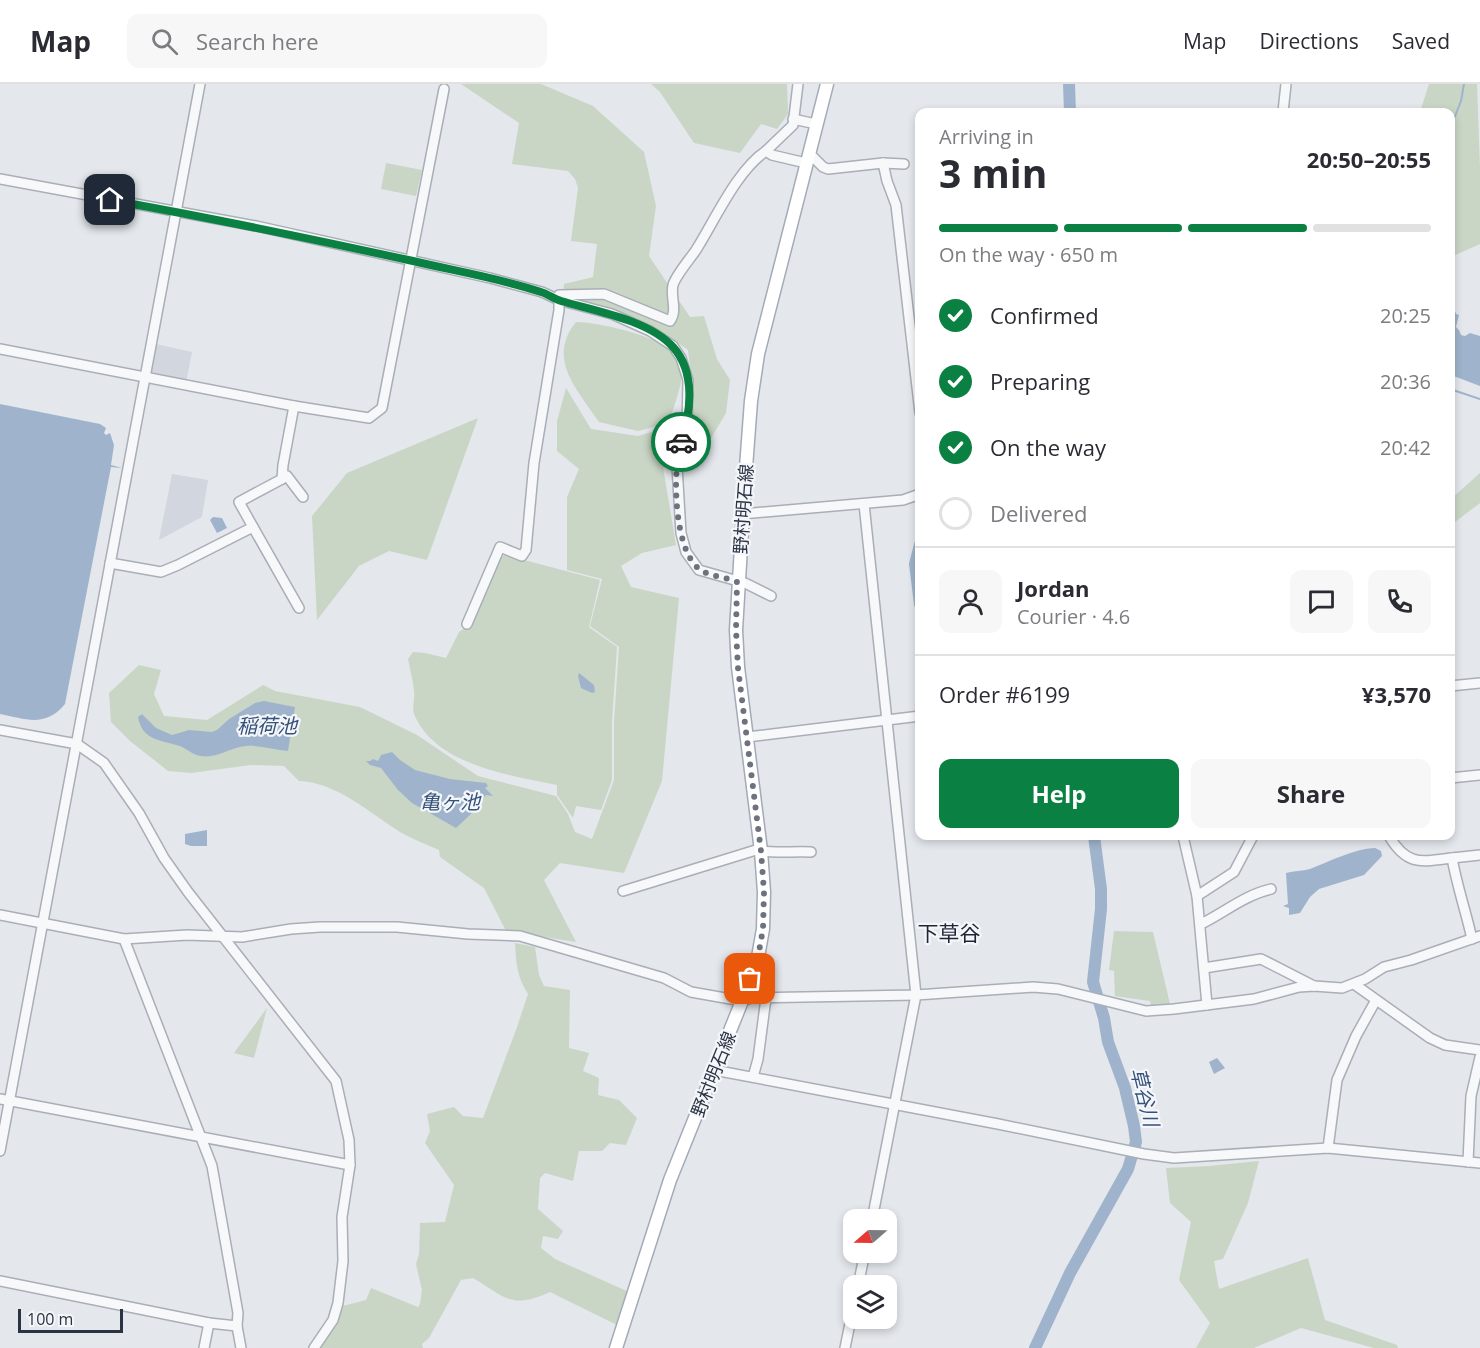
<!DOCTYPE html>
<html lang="en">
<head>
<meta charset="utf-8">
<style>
	:root { --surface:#fff; --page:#f7f7f7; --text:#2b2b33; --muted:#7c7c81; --line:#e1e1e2; --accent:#0b8043 }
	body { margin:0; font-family:"Open Sans","Noto Sans JP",sans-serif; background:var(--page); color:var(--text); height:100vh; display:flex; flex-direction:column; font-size:22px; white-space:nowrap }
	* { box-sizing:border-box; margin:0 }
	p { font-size:20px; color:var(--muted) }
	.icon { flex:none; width:33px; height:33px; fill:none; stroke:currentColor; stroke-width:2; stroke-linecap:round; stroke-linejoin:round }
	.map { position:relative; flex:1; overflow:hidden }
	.sheet { position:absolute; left:915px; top:24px; width:540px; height:732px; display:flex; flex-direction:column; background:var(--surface); border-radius:12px; box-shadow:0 3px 9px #0003 }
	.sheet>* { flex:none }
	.needle { width:39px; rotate:250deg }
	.tools { position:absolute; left:843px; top:1125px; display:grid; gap:12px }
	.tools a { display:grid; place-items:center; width:54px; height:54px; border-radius:12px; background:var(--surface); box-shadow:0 3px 9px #0003; font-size:30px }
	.scale { position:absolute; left:18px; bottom:15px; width:105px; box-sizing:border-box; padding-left:6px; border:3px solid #2b3445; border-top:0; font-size:16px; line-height:21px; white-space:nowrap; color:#2b3445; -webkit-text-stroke:4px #f4f6f9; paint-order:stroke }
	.pin { position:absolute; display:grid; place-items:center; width:51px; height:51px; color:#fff; margin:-26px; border-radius:12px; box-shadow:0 3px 9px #0006 }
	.courier { position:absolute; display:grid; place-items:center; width:60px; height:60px; margin:-30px; border:4px solid #0b8043; border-radius:50%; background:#fff; color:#222; box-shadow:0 2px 8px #0007 }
	.summary em { font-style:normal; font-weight:700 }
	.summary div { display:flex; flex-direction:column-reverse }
	.summary { display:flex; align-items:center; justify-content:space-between; height:102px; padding:0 24px }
	h1 { font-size:39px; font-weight:700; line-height:45px }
	.bar { display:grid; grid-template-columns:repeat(4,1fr); gap:9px 6px; align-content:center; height:72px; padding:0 24px }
	.bar i { height:8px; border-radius:4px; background:var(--line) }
	.bar .current { background:var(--accent) }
	.bar p { grid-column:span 4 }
	.line { display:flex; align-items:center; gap:15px; padding:0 24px; border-top:2px solid var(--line) }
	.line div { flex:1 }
	.round { display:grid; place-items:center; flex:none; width:63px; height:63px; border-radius:12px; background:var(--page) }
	ol { padding:0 24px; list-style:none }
	li { display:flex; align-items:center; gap:18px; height:66px }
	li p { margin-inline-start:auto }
	li .icon { padding:6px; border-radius:50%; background:var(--accent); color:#fff; stroke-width:4 }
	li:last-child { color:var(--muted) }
	li i { width:33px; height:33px; border:3px solid var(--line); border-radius:50% }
	.button { display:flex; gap:12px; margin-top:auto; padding:12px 24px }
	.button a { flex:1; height:69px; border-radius:12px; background:var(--accent); color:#fff; font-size:24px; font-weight:700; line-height:69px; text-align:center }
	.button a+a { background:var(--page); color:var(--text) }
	header { display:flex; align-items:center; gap:36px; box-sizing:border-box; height:84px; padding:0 30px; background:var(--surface); border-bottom:2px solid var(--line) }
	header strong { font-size:28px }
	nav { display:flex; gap:33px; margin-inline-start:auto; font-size:21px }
	.search { width:420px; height:54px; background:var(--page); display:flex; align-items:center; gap:15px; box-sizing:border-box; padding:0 21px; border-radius:12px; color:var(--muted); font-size:22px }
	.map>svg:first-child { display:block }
	.built { fill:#d2d6de }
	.green { fill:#c9d6c5 }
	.water { fill:#9fb4cc }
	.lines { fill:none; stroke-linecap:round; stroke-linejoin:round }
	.stream { stroke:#9fb4cc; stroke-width:2 }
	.river { stroke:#9fb4cc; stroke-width:12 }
	.minor-casing { stroke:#a9aeb7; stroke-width:12 }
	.major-casing { stroke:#a3abb8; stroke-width:15 }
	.minor { stroke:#f7f8fa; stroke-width:9 }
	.major { stroke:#fff; stroke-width:12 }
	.done { stroke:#6c737f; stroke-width:6; stroke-dasharray:0 10.8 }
	.route { stroke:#0b8043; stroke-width:8 }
	.labels { text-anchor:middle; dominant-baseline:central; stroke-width:4.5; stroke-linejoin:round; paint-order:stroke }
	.street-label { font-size:18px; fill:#2b3445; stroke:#f4f6f9 }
	.water-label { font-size:20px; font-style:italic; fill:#34527a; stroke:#f4f6f9 }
	.quarter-label { font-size:21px; fill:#1d2536; stroke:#f4f6f9 }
</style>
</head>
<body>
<header>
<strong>Map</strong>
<div class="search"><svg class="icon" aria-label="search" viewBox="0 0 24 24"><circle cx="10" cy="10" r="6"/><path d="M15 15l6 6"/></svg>Search here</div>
<nav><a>Map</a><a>Directions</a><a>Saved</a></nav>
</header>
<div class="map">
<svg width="1480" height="1264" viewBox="0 0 1480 1264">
	<rect width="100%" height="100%" fill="#e4e7ec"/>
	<g class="built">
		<path d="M 156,260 L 192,268 L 186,299 L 149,292 Z"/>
		<path d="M 172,390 L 208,396 L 202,433 L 159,456 Z"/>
	</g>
	<g class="green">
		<path d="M 461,0 L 541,0 L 593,22 L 644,68 L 656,122 L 649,172 L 690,233 L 704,232 L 717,275 L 730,296 L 726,329 L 697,378 L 663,383 L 676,461 L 642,469 L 621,482 L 631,503 L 679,514 L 662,697 L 624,789 L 560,779 L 544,796 L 576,858 L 506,847 L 484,804 L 440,773 L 439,766 C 426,760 412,755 400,748 C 370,729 336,698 299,697 L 284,682 L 251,681 L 191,689 L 168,687 L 130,657 L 111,638 L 109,609 L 139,581 L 161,586 L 154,610 L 164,632 L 207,636 L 263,601 L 275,607 L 360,623 L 417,651 L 478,692 L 556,712 L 568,730 L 575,748 L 592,755 L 614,696 L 614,638 L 619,563 L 590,542 L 602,495 L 567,486 L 567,413 L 579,385 L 557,367 L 557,337 L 566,304 L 591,345 L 638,352 L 692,336 L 692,299 L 688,266 L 660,247 L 597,222 L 563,213 L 564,200 L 593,193 L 597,160 L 571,157 L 578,104 L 575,95 L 568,87 L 512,80 L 519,39 Z"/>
		<path d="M 651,0 L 787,0 L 788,30 L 777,45 L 761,40 L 740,69 L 694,59 L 660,8 Z"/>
		<path d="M 1429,0 L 1477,0 L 1480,84 L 1480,160 L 1451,173 L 1450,28 L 1420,28 Z"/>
		<path d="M 386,79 L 422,86 L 416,112 L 381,105 Z"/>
		<path d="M 576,238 C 597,238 653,251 669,265 C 676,270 681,281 682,289 C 683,298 672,328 669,339 L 638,347 L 599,338 C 578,306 546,275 576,238 Z"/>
		<path d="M 478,334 L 427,476 L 389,467 L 359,482 L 317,536 L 312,432 L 347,389 Z"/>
		<path d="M 1480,389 L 1480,419 L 1451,441 L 1451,415 Z"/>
		<path d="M 505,471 L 600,496 L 589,543 L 617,563 L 612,638 L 612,696 L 601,726 L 576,722 L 573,734 L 557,711 L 557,701 C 509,691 435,681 414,630 C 412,623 415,614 414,607 C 413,596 410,586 408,575 L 413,568 L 425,569 L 446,574 L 459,548 L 469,541 L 499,474 Z"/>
		<path d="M 1114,847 L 1153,848 L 1170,920 L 1152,924 L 1150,917 L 1115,912 L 1114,887 L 1109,886 Z"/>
		<path d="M 515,859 L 535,863 L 539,891 L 544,902 L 570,906 L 569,964 L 589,969 L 583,987 L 599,994 L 598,1011 L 619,1016 L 637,1034 L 626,1061 L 610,1059 L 602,1067 L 579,1067 L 573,1097 L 545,1089 L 540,1094 L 538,1125 L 563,1147 L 558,1155 L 543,1152 L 541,1164 L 555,1175 L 629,1208 L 617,1241 L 550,1208 C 511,1226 505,1213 473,1194 L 461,1196 L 429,1254 L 422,1260 L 423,1264 L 318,1264 L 333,1243 L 343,1222 L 366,1216 L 371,1204 L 418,1223 L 420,1220 L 422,1206 L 416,1180 L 419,1170 L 420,1139 L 445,1138 L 454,1101 L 425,1059 L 430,1047 L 427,1030 L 454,1023 L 463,1032 L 483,1034 L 516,946 L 528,910 C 517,893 516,879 515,859 Z"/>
		<path d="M 267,924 L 254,974 L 234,969 Z"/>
		<path d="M 1259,1077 L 1248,1119 L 1223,1175 L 1214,1177 L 1219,1205 L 1308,1174 L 1325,1236 L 1397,1261 L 1398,1264 L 1374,1264 L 1301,1244 L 1254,1264 L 1196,1264 L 1210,1239 L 1179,1196 L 1191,1138 L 1170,1119 L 1166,1084 L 1209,1082 Z"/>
	</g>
	<g class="water">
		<path d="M 1450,224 L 1454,224 L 1456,230 L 1459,231 L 1456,243 L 1459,246 L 1461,251 L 1465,252 L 1470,249 L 1480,252 L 1480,302 L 1451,291 Z"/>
		<path d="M 0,320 L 100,340 L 106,344 L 104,349 L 106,351 L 110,349 L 114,361 L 111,381 L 122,384 L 111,383 L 65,620 C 45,644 26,635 0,630 Z"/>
		<path d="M 213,433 L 222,434 L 227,444 L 217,449 L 210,436 Z"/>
		<path d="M 579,589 L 594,601 L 595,608 L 592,609 L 581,604 L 578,592 Z"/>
		<path d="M 264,617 L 295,623 L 288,667 C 275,666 259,661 246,662 C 231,663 216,675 201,672 C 193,671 187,665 180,662 C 160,656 142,656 138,633 L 142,630 L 156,644 L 172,651 L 189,646 L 212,648 L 217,646 L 229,635 L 255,619 Z"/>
		<path d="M 392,668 L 400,676 L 415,686 L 450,695 L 486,699 L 488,702 L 485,704 L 493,712 L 486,711 L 471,730 L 456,744 L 412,719 L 398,706 L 381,684 L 370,681 L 366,677 L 370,677 L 373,675 L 378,677 L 381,671 Z"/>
		<path d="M 207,746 L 207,762 L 191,762 L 185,760 L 185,750 Z"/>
		<path d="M 1375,764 L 1381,767 L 1382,772 L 1364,791 L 1319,805 L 1310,813 L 1300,829 L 1289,831 L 1289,824 L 1283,822 L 1288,820 L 1286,789 C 1294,787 1302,787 1310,785 C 1331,777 1353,765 1375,764 Z"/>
		<path d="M 1217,974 L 1225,984 L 1214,990 L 1209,978 Z"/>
	</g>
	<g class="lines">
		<g class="stream">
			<path d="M 1450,45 L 1461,17 L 1464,0"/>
			<path d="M 1450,305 L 1480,315"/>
		</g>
		<g class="river">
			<path d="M 1069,0 L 1070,28"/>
			<path d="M 920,461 L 915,480 L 920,520"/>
			<path d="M 1035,1264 L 1070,1189 L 1128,1085 L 1136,1058 L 1134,1042 L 1125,1004 L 1108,958 L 1104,934 L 1093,898 L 1101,825 L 1101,805 L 1094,752"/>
		</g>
		<g class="minor-casing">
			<g id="minor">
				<path d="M 1283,28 L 1286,0"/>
				<path d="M 793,35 L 816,40"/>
				<path d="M 766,67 L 793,41 L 798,0"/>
				<path d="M 809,69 L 823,83 L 828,85 L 883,79 L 887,97 L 896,121 L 920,329"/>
				<path d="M 883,79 L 904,80"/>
				<path d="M 0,95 L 256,142 L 490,194 L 542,208 L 559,216 L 612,230 L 650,247 L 673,262 L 681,274 L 688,296 L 687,341 L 679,365 L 677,382 L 681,449 L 686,468 L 699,486 L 745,499 L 771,512"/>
				<path d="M 0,265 L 294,322 L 369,334 L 382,324 L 444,5"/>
				<path d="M 282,395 L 287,392 L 303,413"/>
				<path d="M 864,420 L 916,911 L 872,1136"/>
				<path d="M 742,430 L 903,416 L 920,410"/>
				<path d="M 253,443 L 299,524"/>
				<path d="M 110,479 L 161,488 L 178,481 L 253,443 L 239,418 L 282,395 L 283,381 L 294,322"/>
				<path d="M 467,540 L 500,463 L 522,472 L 526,466 L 534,379 L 559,226 L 559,211 L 604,210 L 670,237 C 678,226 670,213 673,201 C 676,191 690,175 696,166 C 715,136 737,86 766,67 L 772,71 L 806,79"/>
				<path d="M 1450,602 L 1480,599"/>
				<path d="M 0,646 L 77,660 L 104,679 L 139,729 L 164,774 L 188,808 L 336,997 L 349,1056 L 350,1081 L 342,1133 L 343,1177 L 338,1219 L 333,1236 L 314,1264"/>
				<path d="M 747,653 L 920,632"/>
				<path d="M 1450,694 L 1480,691"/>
				<path d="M 1183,752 L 1197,812 L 1207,921"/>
				<path d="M 1389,752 C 1407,782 1420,778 1452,774 C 1457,802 1466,828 1472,855"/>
				<path d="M 1452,774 L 1480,771"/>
				<path d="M 623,807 L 756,766 C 774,770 792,767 811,768"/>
				<path d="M 1197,812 L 1234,788 L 1253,752"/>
				<path d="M 0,831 L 124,855 L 187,851 L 242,853 L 291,845 L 320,843 L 397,843 L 468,850 L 520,852 L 664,894 L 691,908 L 742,917 L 751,914 L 916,911 L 1033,903 L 1058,905 L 1146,927 L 1174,925 L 1254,915 L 1299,903 L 1314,902 L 1342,904 L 1365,895 L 1384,883 L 1411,876 L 1480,852"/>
				<path d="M 1201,840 C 1225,828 1245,811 1271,805"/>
				<path d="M 124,855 L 212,1082 L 238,1229 L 237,1242 L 241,1264"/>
				<path d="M 1204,884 L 1261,875 L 1314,902"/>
				<path d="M 1354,900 L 1430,954 L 1445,961 L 1480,966"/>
				<path d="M 714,986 L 998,1040 L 1144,1070 L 1174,1074 L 1328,1064 L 1480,1079"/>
				<path d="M 753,993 L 758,975 L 766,914"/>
				<path d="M 0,1015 L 350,1081"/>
				<path d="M 1328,1064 L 1337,996 L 1356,952 L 1376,916"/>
				<path d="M 0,1067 L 200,0"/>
				<path d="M 1468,1078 L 1471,1012 L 1480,973"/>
				<path d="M 0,1197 L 209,1239 L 237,1242"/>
				<path d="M 858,1202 L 865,1168"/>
				<path d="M 204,1264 L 209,1239"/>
				<path d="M 845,1264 L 854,1220"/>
			</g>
		</g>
		<g class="major-casing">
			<path id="major" d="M 616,1264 L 670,1096 L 742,917 L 758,873 L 763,845 L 764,808 L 761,767 L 738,583 L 736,546 L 745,397 L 751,317 L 758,270 L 827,0"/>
		</g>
		<use href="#minor" class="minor"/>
		<use href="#major" class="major"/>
	</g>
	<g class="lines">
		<path class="done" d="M 681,358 C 672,387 674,464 698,484 C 707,492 726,493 737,498 L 736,546 L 738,584 L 761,767 L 764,808 L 763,845 L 758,873 L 750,895"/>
		<path class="route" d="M 110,116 C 212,134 312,155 413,177 C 455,187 499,194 541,208 C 548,210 554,215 561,217 C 595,227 649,236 673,263 C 696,288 691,329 681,358"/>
	</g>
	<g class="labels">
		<g class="street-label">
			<text transform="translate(743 425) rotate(-86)">野村明石線</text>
			<text transform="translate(713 990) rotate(-68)">野村明石線</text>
		</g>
		<g class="water-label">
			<text x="267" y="641">稲荷池</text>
			<text x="450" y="717">亀ヶ池</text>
			<text transform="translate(1145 1013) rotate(76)">草谷川</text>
		</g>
		<g class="quarter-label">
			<text x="949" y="849">下草谷</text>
		</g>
	</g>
</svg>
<div class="tools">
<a><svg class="needle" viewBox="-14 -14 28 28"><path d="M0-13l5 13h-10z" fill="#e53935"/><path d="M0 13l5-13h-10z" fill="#7c7c81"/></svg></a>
<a><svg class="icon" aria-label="layers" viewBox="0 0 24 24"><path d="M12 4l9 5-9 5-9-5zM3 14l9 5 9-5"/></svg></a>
</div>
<div class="scale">100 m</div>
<div class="pin" style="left:750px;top:895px;background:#ea580c"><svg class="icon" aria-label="bag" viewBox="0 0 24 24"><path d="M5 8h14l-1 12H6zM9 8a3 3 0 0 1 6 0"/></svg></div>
<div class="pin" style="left:110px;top:116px;background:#1f2937"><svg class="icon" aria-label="home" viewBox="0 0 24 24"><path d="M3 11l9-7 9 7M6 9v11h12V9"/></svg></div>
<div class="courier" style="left:681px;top:358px"><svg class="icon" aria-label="car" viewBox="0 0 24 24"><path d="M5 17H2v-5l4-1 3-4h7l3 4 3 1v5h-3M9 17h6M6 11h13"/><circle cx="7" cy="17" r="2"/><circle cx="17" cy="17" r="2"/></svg></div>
<section class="sheet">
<div class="summary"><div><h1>3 min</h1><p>Arriving in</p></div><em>20:50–20:55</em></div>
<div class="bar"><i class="current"></i><i class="current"></i><i class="current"></i><i></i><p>On the way · 650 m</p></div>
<ol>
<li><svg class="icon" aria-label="check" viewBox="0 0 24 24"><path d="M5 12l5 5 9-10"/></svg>Confirmed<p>20:25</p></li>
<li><svg class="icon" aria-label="check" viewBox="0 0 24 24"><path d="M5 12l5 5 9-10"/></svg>Preparing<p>20:36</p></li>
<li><svg class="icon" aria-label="check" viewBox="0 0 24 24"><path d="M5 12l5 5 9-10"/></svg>On the way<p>20:42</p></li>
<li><i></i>Delivered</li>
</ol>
<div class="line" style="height:108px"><a class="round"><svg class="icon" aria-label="person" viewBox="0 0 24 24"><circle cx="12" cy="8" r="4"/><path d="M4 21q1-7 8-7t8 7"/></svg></a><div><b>Jordan</b><p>Courier · 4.6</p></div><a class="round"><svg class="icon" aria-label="chat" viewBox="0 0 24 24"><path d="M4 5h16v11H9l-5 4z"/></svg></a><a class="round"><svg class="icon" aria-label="phone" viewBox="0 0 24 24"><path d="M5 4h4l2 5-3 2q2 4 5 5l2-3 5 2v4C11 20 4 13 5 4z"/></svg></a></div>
<div class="line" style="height:78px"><div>Order #6199</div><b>¥3,570</b></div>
<div class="button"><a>Help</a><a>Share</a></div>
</section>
</div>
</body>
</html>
